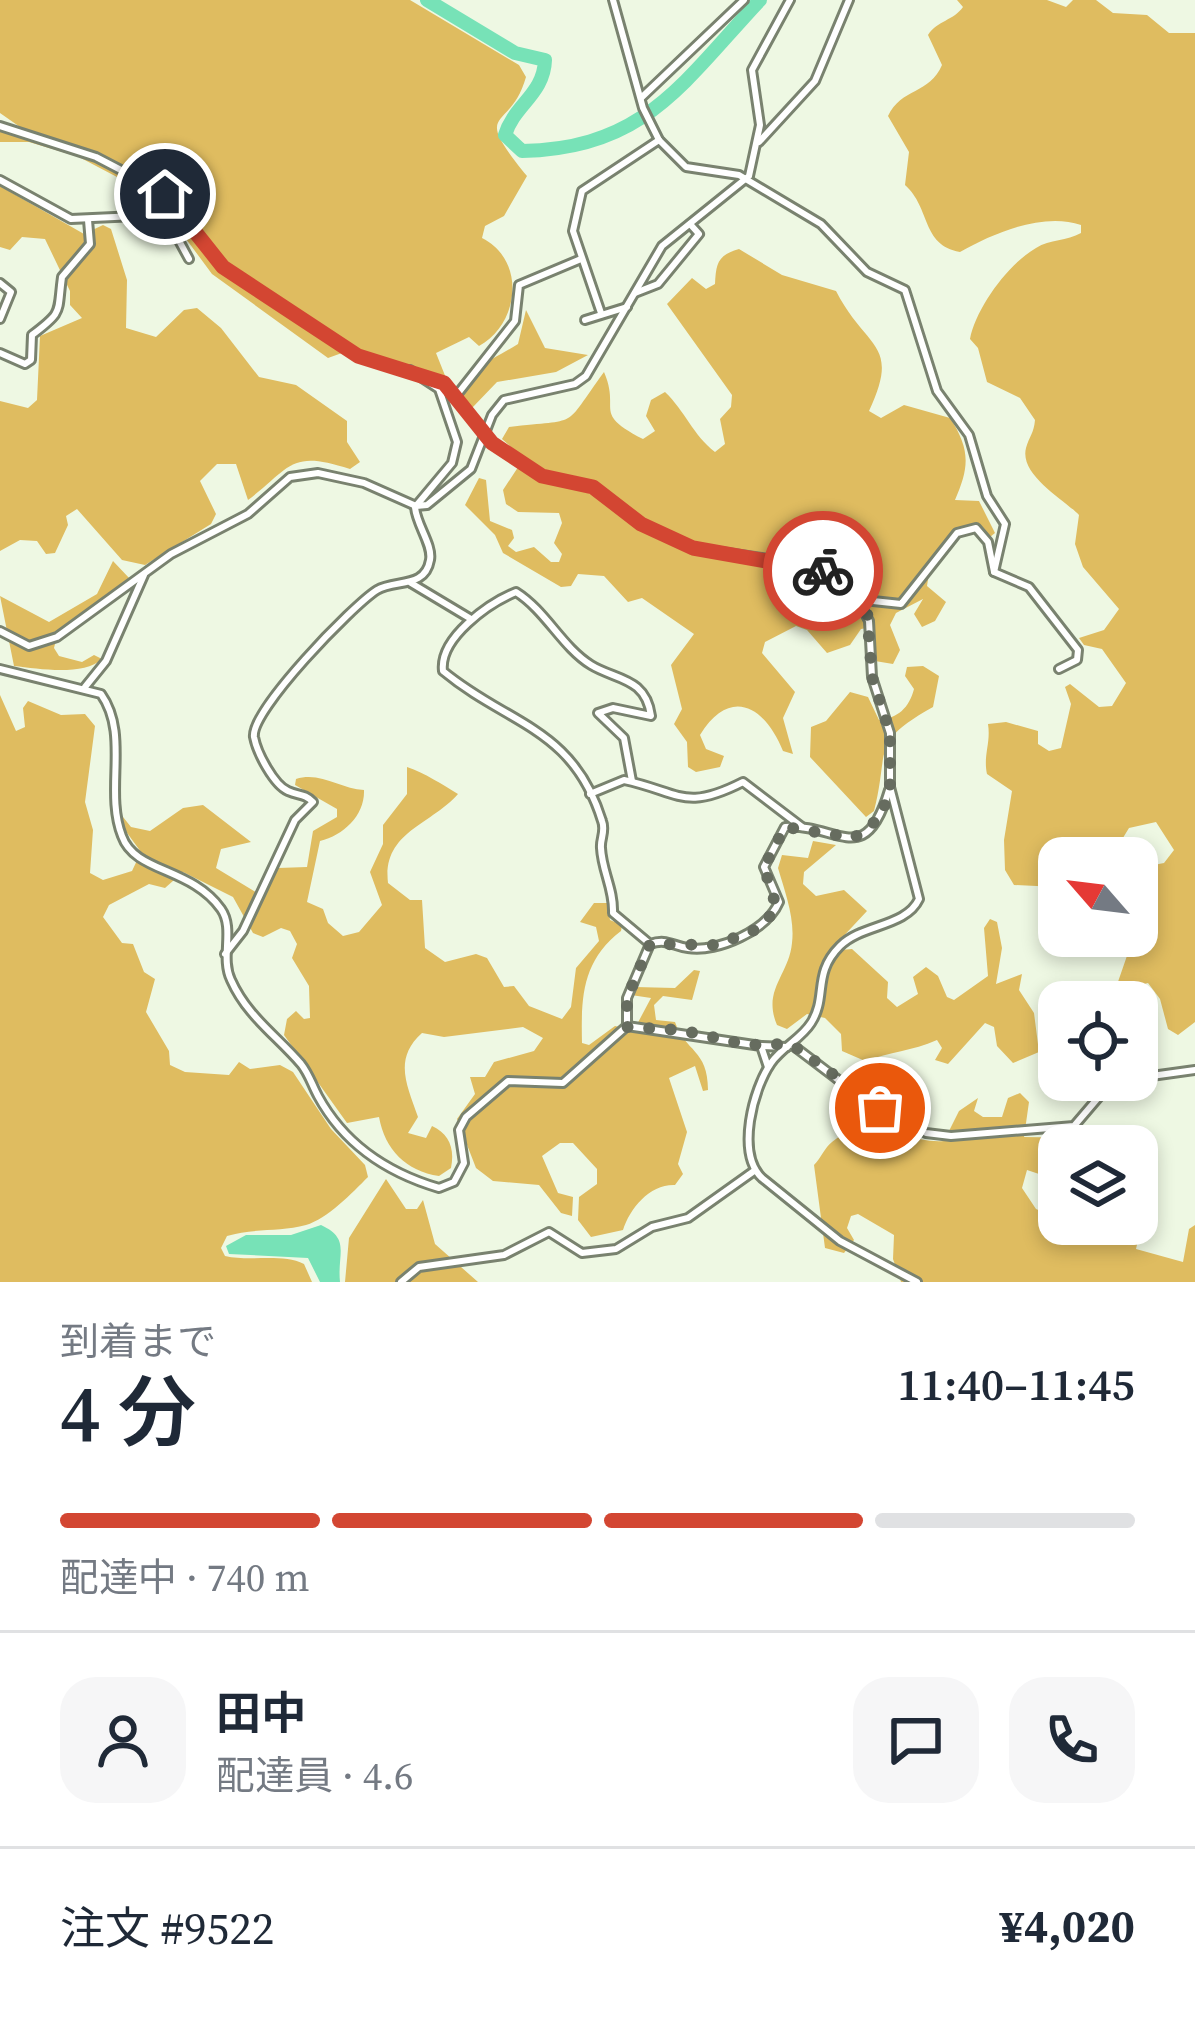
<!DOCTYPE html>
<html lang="ja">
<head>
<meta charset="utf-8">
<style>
	:root { --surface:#fff; --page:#f6f6f7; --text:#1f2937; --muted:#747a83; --line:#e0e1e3; --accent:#d34632 }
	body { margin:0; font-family:"Source Serif 4","Noto Sans JP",serif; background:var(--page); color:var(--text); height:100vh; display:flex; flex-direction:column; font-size:45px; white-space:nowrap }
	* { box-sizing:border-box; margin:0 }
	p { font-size:39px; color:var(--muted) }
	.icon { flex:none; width:66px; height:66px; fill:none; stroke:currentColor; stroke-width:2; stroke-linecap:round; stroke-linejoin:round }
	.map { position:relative; height:1282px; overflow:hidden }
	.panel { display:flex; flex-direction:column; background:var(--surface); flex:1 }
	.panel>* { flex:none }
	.needle { width:78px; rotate:298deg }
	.buttons { position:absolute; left:1038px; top:837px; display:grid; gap:24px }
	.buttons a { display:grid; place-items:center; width:120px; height:120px; border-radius:24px; background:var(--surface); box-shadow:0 6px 18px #0003; font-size:60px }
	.pin { position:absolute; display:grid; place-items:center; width:102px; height:102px; color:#fff; margin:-51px; border:6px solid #fff; border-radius:50%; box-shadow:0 3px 12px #0007 }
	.courier { position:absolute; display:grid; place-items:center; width:120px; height:120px; margin:-60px; border:9px solid #d34632; border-radius:50%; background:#fff; color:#222; box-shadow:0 3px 15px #0007 }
	.head em { font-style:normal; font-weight:600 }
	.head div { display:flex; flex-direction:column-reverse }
	.head { display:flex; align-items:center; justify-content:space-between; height:204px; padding:0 60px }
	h1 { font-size:78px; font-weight:600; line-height:90px }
	.bar { display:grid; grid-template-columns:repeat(4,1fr); gap:18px 12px; align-content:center; height:144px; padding:0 60px }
	.bar i { height:15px; border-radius:9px; background:var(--line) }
	.bar .selected { background:var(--accent) }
	.bar p { grid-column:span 4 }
	.line { display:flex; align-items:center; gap:30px; padding:0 60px; border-top:3px solid var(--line) }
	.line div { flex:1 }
	.round { display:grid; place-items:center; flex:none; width:126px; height:126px; border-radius:36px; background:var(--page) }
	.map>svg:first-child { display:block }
	.forest { fill:#dfbc60 }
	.water { fill:#77e2b7 }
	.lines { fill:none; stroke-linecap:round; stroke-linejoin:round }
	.river { stroke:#77e2b7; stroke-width:14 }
	.minor-casing { stroke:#79826f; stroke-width:12 }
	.minor { stroke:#fff; stroke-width:6 }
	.done { stroke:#666c5f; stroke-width:12; stroke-dasharray:0 21.6 }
	.route { stroke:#d34632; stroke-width:15 }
</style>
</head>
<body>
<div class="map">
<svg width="1195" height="1282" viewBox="0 0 1195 1282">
	<rect width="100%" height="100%" fill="#eef8e3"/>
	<g class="forest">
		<path d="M 0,0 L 410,0 L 519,65 L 526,77 C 510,134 469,105 527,176 L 504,216 L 485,226 L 482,238 C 527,261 519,324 479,346 L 469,337 L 436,353 L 448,383 L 432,373 L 353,349 L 328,358 L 212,274 L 155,197 L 79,157 L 29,142 L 0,142 L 0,130 L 18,136 L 20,127 L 0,113 Z"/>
		<path d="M 957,0 L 1047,0 L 1066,7 L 1073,0 L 1096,0 L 1113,13 L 1147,15 L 1169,33 L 1195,33 L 1195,1022 L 1178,1035 L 1168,1029 L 1160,999 L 1148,983 L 1129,988 L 1125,1002 L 1111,1002 L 1129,950 L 1152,933 L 1157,916 L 1137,896 L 1138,868 L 1164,863 L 1174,850 L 1156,822 L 1129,828 L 1118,846 L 1122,858 L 1059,858 L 1059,914 L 1057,887 L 1014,885 L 1005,870 L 1004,840 L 1012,791 L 987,774 C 983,755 991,743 988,724 L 1006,722 L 1038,731 L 1038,744 L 1049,751 L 1061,748 L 1071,704 L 1065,687 L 1070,684 L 1099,707 L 1112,706 L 1126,683 L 1102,649 L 1084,645 L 1079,638 L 1104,630 L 1119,609 L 1083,567 L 1075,544 L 1079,515 C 1065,500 1019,475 1026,448 C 1029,437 1034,433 1035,420 L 1020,398 L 987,382 L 978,348 L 970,339 C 976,308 1008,264 1036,248 C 1050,239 1067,241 1081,233 L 1081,225 C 1043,212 994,233 960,252 C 921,245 931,208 905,185 L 909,152 L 888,116 C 901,88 930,94 942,65 L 928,35 C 938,20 953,21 963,7 Z"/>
		<path d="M 0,186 L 84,234 L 103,225 L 111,229 L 127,280 L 126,328 L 156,337 L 184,310 L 197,308 L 221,328 L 259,377 L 296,385 L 347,421 L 347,442 L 360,462 L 350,469 C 290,449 291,467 248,500 L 236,464 L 217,464 L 200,481 L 216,514 L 211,524 L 145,565 L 122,560 L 77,509 L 66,516 L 68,525 L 55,553 L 46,554 L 37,541 L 20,540 L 0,551 L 0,401 L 28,408 L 37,400 L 40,336 L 82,318 L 70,305 L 70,291 L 45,239 L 22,237 L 10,250 L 0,247 Z"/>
		<path d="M 739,249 L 782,275 L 836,291 C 867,351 901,342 869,411 L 881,418 L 904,405 L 950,418 C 971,450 969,468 955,500 L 979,501 L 995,533 L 990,537 L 975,526 L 963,526 L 931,560 L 927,586 L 946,602 L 935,621 L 922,627 L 914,614 L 923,599 L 896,613 L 890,625 L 900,650 L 893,664 L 875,661 L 873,627 L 861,629 L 850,645 L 827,653 L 807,630 L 796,626 L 765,642 L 762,653 L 795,692 L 783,718 L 793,754 L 783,751 C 765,706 730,686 700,735 L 706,749 L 724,756 L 720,767 L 696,772 L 688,767 L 687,742 L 674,724 L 682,709 L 671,665 L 694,634 L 642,598 L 628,602 L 604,576 L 578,574 L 571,586 L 561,587 L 503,553 L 495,535 L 465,505 L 479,478 L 486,480 L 490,521 L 512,530 L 514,538 L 508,546 L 516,552 L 534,547 L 551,562 L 559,562 L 562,554 L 554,543 L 562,523 L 559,513 L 518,512 L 506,504 L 503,490 L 524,458 L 502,439 L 509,427 C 582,418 561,431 604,372 C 621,411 591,412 643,439 L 655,431 L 646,416 L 651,400 L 665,392 C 685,411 693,435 715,452 L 725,444 L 720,419 L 731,407 L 732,395 L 667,304 L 692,278 L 706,289 L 715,284 C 716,263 718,255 739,249 Z"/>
		<path d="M 526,310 L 545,348 L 588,355 L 556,372 L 497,382 L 472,408 L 462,398 C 483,357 483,366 518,344 Z"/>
		<path d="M 113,561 L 130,579 L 58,632 L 54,648 L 59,656 L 82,662 L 94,655 L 102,659 C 84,676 40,669 14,666 L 0,596 L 49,622 L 97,594 Z"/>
		<path d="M 923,666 L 939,676 L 933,707 C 869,743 890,749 874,811 L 866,817 L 810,757 L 811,727 L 826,721 L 850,692 L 868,697 L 879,720 C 898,718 909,708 914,689 L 905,676 L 907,667 Z"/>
		<path d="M 0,695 L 16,731 L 25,727 L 23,708 L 28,701 L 61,715 L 85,714 L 95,726 L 85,802 L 93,830 L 90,873 L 103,880 L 132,871 L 141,852 L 122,826 L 119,812 L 131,827 L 150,831 L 183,808 L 203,805 L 251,842 L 221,849 L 216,868 L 262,896 L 278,868 L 307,867 L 313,831 L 337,817 L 337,809 L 295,785 L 296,779 C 320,771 341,789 364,790 C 365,815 344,835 320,841 L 307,902 L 323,909 L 328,923 L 343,936 L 359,932 L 382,905 L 370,872 L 383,844 L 383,825 L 407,794 L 407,767 C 425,773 443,785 458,794 C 431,825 382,832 388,883 L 410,900 L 422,900 L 425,948 L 445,962 L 476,954 L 487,958 L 504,987 L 514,986 L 529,1006 L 562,1019 L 571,1007 L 576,968 L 599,941 L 596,927 L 580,922 L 594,903 L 607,903 L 610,920 L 622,925 L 621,931 C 582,961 581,997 582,1043 L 589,1045 L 615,1026 L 634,1030 L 651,998 L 631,995 L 635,987 L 675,988 L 694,970 L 700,971 L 692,1000 L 663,996 L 654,1005 L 656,1020 L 675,1022 C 685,1052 708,1049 708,1090 L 703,1091 L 695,1066 L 669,1078 L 687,1132 L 678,1164 L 683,1174 L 675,1185 C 650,1184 630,1208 623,1230 L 591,1237 L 578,1220 L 579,1197 L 597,1184 L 597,1169 L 573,1143 L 560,1143 L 542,1156 L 558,1193 L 573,1197 L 572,1216 L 561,1213 L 539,1185 L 493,1181 L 476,1168 L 457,1119 L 475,1094 L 470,1077 L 485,1077 L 494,1062 L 534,1051 L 543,1038 L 523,1027 L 444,1037 L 422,1033 C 393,1059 407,1085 418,1117 L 408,1133 L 426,1138 L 432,1126 C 449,1134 455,1148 451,1168 L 439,1176 C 406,1171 385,1150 379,1117 L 347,1123 L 284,1035 L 287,1019 L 296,1011 L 304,1019 L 310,1018 L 309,986 L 292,958 L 297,944 L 290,931 L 281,928 L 263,937 L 253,933 L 233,897 L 183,872 L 165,888 L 149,884 L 109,905 L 103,917 L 122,943 L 133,944 L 144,972 L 155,979 L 146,1012 L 169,1051 L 170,1065 L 185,1072 L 229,1075 L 239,1062 L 250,1069 L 280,1065 L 293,1072 L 331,1129 L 365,1165 L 368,1177 C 352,1193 327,1219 306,1225 C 280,1232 253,1228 227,1236 L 221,1248 L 225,1256 C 250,1262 282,1253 304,1264 L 312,1282 L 0,1282 Z"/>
		<path d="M 813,841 L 836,845 L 804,872 L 803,884 L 816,896 L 844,890 L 867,911 L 839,941 L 841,950 L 852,949 L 888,982 L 887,998 L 897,1007 L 918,994 L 913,977 L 926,967 L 938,976 L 947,997 L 954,1000 L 988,976 L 984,928 L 990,919 L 997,922 L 1002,948 L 996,984 L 1022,974 L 1019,990 L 1034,1013 L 1039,1052 L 1013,1063 L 997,1046 L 994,1027 L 985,1023 L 948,1064 L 935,1060 L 942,1048 L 937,1040 C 912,1051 890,1052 865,1061 L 842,1051 L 841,1034 L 825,1018 L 807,1014 L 787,1029 L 777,1025 C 762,990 789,975 792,943 C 795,918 785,892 778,868 L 782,855 L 808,858 Z"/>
		<path d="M 1020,1093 L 1029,1102 L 1024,1137 L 1088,1138 L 1093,1146 L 1059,1146 L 1059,1167 L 1039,1174 L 1027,1170 L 1022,1188 L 1036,1209 L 1048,1214 L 1059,1207 L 1059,1224 L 1133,1224 L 1141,1227 L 1136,1249 L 1183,1262 L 1189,1229 L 1195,1225 L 1195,1282 L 901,1282 L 893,1259 L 894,1235 L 858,1214 L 851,1216 L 847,1228 L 854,1240 L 844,1253 L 825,1248 L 814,1165 C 821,1158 825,1147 832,1142 C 870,1110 904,1144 944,1141 L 959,1111 L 978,1098 L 974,1111 L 983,1117 L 1002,1117 L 1008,1098 Z"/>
		<path d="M 386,1179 L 406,1209 L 417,1209 L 423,1200 L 435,1244 L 478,1282 L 345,1282 L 349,1238 Z"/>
	</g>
	<path class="water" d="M 321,1225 C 351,1239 337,1253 340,1282 L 320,1282 L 308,1258 L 229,1254 L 226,1246 L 246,1235 L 291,1235 Z"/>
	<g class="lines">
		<path class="river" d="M 427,0 L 515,53 L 545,60 C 544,94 514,105 505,135 L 522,151 C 645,149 683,82 760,0"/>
		<g class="minor-casing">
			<g id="minor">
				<path d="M 613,0 L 643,108 L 659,140 L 686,167 L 739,175 L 821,224 L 867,272 L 905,290 L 937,391 L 969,435 L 987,496 L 1005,524 L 994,572"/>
				<path d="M 641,98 L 744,0"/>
				<path d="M 0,126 L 96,157 L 165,193 L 223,267 L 358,356 L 444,383 L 492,443 L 542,476 L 593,487 L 641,524 L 693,548 L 804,564 L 852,588 L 869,621 L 872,677 L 890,733 L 890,787 L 919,899 C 906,927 862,924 840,946 C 812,974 828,997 811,1023 C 801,1039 782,1047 771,1063 C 753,1089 736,1153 762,1178 L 840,1241 L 917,1282"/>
				<path d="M 759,142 L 815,81 L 849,0"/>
				<path d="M 0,180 L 71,219 L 158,215 L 170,224 L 189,259"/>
				<path d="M 0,283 L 11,292 L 0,319"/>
				<path d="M 635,293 L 658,284 L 699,234 L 690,224"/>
				<path d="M 601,313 L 573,231 L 582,191 L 659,140"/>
				<path d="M 585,320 L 627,307"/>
				<path d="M 0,353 L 25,364 L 31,360 L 32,335 C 64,311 57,313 62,277 L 90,244 L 88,220"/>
				<path d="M 410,370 L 439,389 L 457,442 L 452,463 L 416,506"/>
				<path d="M 456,396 L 515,321 L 519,285 L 581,259"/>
				<path d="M 829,571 L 857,582 L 873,601 L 901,604 L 957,533 L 976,528 L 988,542 L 994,572 L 1029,587 L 1078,650 L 1077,660 L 1059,669"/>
				<path d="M 411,583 L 471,619"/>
				<path d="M 0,631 L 29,646 L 57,637 L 171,554 L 248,514 L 290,477 L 318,473 L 364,483 L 416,506 L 427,505 L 471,469 L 492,415 L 504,400 L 575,384 L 586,376 L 662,246 L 749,176 L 760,125 L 752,70 L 790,0"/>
				<path d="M 0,669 L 101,694 C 130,735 104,790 122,836 C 135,873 191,867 221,909 C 235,929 220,957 231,980 C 247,1016 276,1035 301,1064 C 309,1074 312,1085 318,1096 C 344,1144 388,1173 439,1188 L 454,1182 L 464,1163 L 459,1130 L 466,1117 L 508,1081 L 563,1083 L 627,1026 L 761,1046 L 768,1067"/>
				<path d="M 85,687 L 106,661 L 144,575"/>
				<path d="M 632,781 L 624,738 L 598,713 L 613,708 L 651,716 C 646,677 615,680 591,665 C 562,647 546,611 516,592 C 489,603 439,638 443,671 C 508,725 573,727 602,821 C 606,831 600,839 601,848 C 602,871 614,889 613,913 L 650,944 C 667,938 672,946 688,948 C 718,953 767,930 779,902 L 764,867 L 785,827 C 838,823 865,871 889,790"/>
				<path d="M 590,794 L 624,780 C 680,792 684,812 743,782 L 802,827"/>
				<path d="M 225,954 L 243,931 L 295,820 L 313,802 C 304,793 299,796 288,791 C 274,785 257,753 254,737 C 250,711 353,605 377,590 C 395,579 425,589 430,560 C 433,545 416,524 415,507"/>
				<path d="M 627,1025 L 627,998 L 650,944"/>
				<path d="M 791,1044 L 857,1094 L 926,1133 L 951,1136 L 1074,1126 L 1103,1092 L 1126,1080"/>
				<path d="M 761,1046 L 787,1047"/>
				<path d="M 1137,1078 L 1195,1070"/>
				<path d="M 401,1282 L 419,1267 L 504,1255 L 549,1232 L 582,1253 L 616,1249 L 652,1227 L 688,1218 L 754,1171"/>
			</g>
		</g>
		<use href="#minor" class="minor"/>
	</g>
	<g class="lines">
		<path class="done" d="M 823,571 L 852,588 L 867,611 L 872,677 L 890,733 L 890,787 L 881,817 L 854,838 L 785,827 L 764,867 L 777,909 L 757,929 L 716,945 L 650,944 L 627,998 L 627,1027 L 681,1030 L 747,1045 L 791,1044 L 880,1108"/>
		<path class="route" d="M 165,194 L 223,267 L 358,356 L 444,383 L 492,443 L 542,476 L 593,487 L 641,524 L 693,548 L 823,571"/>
	</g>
</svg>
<div class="buttons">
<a><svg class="needle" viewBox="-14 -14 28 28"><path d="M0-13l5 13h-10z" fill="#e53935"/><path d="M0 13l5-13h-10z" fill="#747a83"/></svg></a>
<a><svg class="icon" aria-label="locate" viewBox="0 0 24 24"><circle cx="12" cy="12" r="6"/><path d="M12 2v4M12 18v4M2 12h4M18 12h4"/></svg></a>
<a><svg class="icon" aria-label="layers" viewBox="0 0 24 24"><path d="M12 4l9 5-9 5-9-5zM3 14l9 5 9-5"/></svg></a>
</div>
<div class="pin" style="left:880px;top:1108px;background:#ea580c"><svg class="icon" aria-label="bag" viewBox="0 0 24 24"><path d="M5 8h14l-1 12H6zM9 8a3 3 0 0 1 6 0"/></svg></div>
<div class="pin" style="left:165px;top:194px;background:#1f2937"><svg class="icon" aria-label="home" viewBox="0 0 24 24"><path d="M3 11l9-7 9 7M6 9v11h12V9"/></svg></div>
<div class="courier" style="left:823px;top:571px"><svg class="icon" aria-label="bike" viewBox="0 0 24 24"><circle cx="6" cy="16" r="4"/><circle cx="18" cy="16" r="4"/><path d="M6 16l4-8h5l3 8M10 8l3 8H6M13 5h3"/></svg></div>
</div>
<section class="panel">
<div class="head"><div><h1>4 分</h1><p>到着まで</p></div><em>11:40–11:45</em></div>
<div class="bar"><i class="selected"></i><i class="selected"></i><i class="selected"></i><i></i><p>配達中 · 740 m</p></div>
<div class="line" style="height:216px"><a class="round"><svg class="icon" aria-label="person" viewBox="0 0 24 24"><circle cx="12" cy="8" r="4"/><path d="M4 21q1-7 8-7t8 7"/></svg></a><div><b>田中</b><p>配達員 · 4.6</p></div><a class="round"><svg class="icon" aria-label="chat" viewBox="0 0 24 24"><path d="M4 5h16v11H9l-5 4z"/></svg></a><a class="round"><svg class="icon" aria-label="phone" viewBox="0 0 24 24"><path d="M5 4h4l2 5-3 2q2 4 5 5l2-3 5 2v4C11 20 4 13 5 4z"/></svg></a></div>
<div class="line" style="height:156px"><div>注文 #9522</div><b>¥4,020</b></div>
</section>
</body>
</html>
